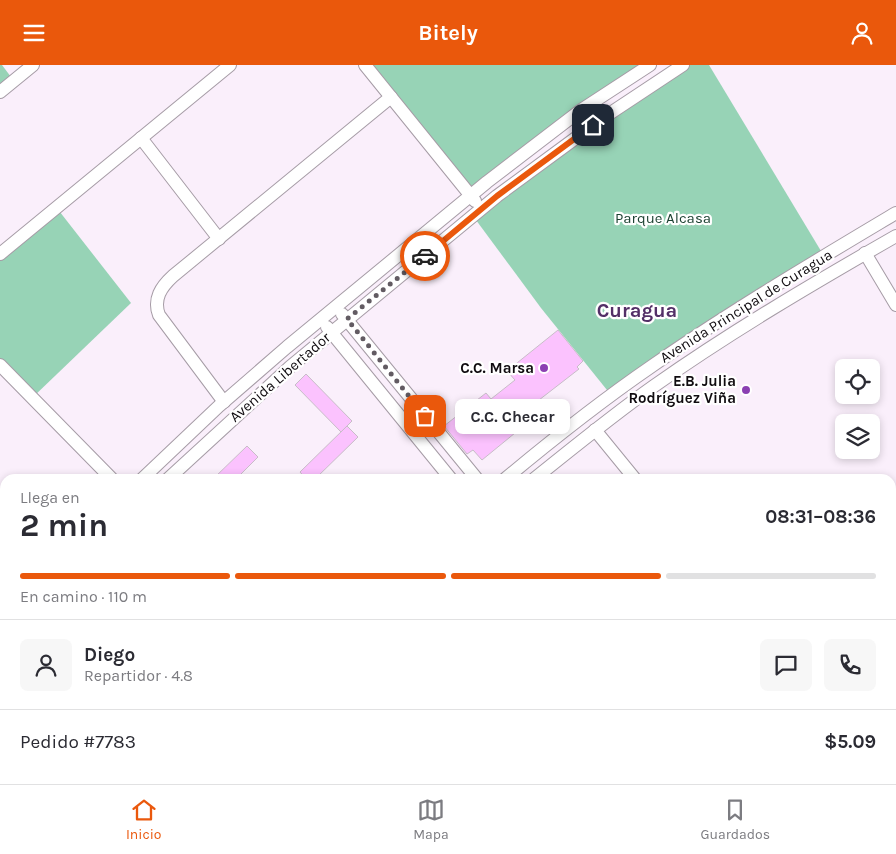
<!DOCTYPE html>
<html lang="es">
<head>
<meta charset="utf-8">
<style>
	:root { --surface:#fff; --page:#f7f7f7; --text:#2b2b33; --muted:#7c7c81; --line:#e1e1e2; --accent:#ea580c }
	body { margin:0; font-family:Karla,sans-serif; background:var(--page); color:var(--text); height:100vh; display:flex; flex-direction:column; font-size:19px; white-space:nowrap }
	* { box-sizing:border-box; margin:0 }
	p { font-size:16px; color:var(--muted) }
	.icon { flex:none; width:28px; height:28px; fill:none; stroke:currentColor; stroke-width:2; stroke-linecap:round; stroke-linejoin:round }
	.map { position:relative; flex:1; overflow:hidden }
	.drawer { position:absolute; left:0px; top:409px; width:896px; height:311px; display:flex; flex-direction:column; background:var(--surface); border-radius:15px 15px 0 0; box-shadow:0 2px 8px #0003 }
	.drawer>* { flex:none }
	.tools { position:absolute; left:835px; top:294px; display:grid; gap:10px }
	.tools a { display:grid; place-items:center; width:45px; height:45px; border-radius:8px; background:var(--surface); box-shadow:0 2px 8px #0003; font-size:25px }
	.pin { position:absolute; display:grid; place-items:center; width:42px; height:42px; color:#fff; margin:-21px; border-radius:10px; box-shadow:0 2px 8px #0006 }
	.courier { position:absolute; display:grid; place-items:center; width:50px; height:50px; margin:-25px; border:4px solid #ea580c; border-radius:50%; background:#fff; color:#222; box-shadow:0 1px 6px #0007 }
	.bubble { position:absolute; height:35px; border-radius:8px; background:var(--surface); box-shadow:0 2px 8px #0003; font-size:16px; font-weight:700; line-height:35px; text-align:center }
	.head em { font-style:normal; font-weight:700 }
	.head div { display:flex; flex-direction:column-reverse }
	.head { display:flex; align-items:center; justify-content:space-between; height:85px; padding:0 20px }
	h1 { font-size:32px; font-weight:700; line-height:38px }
	.bar { display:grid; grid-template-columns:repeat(4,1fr); gap:8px 5px; align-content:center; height:60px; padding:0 20px }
	.bar i { height:6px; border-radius:4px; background:var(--line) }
	.bar .active { background:var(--accent) }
	.bar p { grid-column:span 4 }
	.line { display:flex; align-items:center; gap:12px; padding:0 20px; border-top:1px solid var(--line) }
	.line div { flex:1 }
	.round { display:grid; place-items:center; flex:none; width:52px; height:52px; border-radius:8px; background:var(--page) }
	header { display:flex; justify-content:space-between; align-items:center; height:65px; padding:0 20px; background:var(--accent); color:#fff; font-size:22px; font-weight:700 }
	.dock { display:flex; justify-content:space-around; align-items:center; height:70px; border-top:1px solid var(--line); background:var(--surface); font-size:14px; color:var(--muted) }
	.dock a { display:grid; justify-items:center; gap:2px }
	.dock .active { color:var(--accent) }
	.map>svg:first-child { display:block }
	.green { fill:#97d3b6 }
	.building { fill:#fbc2fe; stroke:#c8bdc8 }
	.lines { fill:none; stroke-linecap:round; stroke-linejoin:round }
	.minor-casing { stroke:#a69ca6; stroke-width:14 }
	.minor { stroke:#fff; stroke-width:12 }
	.done { stroke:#625b62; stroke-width:5; stroke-dasharray:0 9 }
	.route { stroke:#ea580c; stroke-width:6 }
	.poi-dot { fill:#8b40b2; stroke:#fff; stroke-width:2 }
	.labels { text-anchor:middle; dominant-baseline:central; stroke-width:4.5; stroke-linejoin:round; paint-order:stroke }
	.park-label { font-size:15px; fill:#193f2f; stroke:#fff }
	.street-label { font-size:15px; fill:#100c10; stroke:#fff }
	.poi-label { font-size:15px; font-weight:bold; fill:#100c10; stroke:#fff; text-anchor:end }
	.district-label { font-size:20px; font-weight:bold; fill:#532f67; stroke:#fff }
</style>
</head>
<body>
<header><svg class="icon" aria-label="menu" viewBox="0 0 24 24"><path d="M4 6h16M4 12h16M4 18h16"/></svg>Bitely<svg class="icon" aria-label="person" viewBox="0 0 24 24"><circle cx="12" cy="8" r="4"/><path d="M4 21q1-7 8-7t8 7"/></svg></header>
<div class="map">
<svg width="896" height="719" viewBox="0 0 896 719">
	<rect width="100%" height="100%" fill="#faeffb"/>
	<g class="green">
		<path d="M 0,0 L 2,0 L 14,16 L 0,27 Z"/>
		<path d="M 364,0 L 650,0 L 470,131 Z"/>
		<path d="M 683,0 L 709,0 L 824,191 L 611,330 L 541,243 L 473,151 Z"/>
		<path d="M 56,142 L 131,238 L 32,333 L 0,300 L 0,189 Z"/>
		<path d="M 412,715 L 623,715 L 628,719 L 416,719 Z"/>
	</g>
	<g class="building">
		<path d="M 558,265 L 583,296 L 577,302 L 579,304 L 530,342 L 534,346 L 523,356 L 526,359 L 482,395 L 473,385 L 467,389 L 444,361 L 486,328 L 491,334 L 515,315 L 507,306 Z"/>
		<path d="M 306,309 L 352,356 L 341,367 L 295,320 Z"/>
		<path d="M 347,361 L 358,372 L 315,414 L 306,414 L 300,407 Z"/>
		<path d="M 247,381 L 258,392 L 236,414 L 213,414 Z"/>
	</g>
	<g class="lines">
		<g class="minor-casing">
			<g id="minor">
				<path d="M 365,0 L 475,136"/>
				<path d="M 0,27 L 33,0"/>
				<path d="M 141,73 L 219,174"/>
				<path d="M 865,188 L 896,240"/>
				<path d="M 0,189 L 230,0"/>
				<path d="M 342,249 L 477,414"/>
				<path d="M 327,262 L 451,414"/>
				<path d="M 0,300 L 112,414"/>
				<path d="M 224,337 L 159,250 C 153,234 161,222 173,211 L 391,32"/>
				<path d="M 595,365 L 635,414"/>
				<path d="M 142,414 L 219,341 L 287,282 L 487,117 L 581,45 L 650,0"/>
				<path d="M 168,414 L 290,302 L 497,131 L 603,53 L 683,0"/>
				<path d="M 505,414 C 553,374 601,336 652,301 C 731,246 814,197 896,148"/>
				<path d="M 534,414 C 574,382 613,350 654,321 C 732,266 814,218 896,171"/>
				<path d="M 0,478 L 5,483"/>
				<path d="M 0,555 L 5,550"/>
				<path d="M 0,581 L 5,576"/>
				<path d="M 412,715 L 416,719"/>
				<path d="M 659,715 L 662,719"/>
				<path d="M 160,719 L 165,715"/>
				<path d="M 185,719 L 189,715"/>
				<path d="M 364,719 L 368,715"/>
				<path d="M 757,719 L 762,715"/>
			</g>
		</g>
		<use href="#minor" class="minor"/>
	</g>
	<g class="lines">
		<path class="done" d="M 425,351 L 347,254 L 425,191"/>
		<path class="route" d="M 425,191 L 497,131 L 593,60"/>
	</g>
	<g class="poi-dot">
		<circle cx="544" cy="303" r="5"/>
		<circle cx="746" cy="325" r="5"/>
	</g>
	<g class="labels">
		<g class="park-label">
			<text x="663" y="153">Parque Alcasa</text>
		</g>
		<g class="street-label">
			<text transform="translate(746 241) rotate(-32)">Avenida Principal de Curagua</text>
			<text transform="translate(280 312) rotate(-41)">Avenida Libertador</text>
		</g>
		<g class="poi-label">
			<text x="534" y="303">C.C. Marsa</text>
			<text x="736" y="316">E.B. Julia<tspan x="736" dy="17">Rodríguez Viña</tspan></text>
		</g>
		<g class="district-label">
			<text x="637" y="245">Curagua</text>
		</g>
	</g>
</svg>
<div class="tools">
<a><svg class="icon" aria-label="locate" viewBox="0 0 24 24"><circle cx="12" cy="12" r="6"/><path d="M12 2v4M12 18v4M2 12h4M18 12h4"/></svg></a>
<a><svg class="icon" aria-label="layers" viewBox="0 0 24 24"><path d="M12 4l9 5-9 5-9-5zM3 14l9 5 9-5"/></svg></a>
</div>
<div class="pin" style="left:425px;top:351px;background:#ea580c"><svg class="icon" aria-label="bag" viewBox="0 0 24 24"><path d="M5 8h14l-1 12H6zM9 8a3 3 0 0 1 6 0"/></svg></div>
<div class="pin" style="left:593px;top:60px;background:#1f2937"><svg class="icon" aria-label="home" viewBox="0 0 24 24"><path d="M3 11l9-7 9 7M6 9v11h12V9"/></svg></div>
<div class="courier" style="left:425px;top:191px"><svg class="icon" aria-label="car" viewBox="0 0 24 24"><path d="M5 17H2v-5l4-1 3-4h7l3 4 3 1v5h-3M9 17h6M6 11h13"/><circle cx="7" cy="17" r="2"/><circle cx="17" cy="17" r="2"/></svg></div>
<div class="bubble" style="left:455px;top:334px;width:115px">C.C. Checar</div>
<section class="drawer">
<div class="head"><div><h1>2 min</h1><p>Llega en</p></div><em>08:31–08:36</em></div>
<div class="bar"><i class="active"></i><i class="active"></i><i class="active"></i><i></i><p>En camino · 110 m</p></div>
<div class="line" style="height:90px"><a class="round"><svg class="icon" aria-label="person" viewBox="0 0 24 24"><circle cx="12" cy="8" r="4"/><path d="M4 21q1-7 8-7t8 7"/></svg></a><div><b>Diego</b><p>Repartidor · 4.8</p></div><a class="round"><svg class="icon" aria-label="chat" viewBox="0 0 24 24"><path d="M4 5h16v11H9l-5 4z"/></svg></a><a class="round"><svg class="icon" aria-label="phone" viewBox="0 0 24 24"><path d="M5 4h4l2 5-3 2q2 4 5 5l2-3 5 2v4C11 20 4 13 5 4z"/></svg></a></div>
<div class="line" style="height:65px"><div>Pedido #7783</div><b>$5.09</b></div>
</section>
</div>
<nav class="dock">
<a class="active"><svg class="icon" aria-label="home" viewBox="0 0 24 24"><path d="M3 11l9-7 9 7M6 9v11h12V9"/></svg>Inicio</a>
<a><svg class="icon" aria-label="map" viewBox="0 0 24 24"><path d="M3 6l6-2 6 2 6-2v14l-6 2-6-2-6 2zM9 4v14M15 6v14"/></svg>Mapa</a>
<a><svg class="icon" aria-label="saved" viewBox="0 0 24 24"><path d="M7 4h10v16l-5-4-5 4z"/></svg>Guardados</a>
</nav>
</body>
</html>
